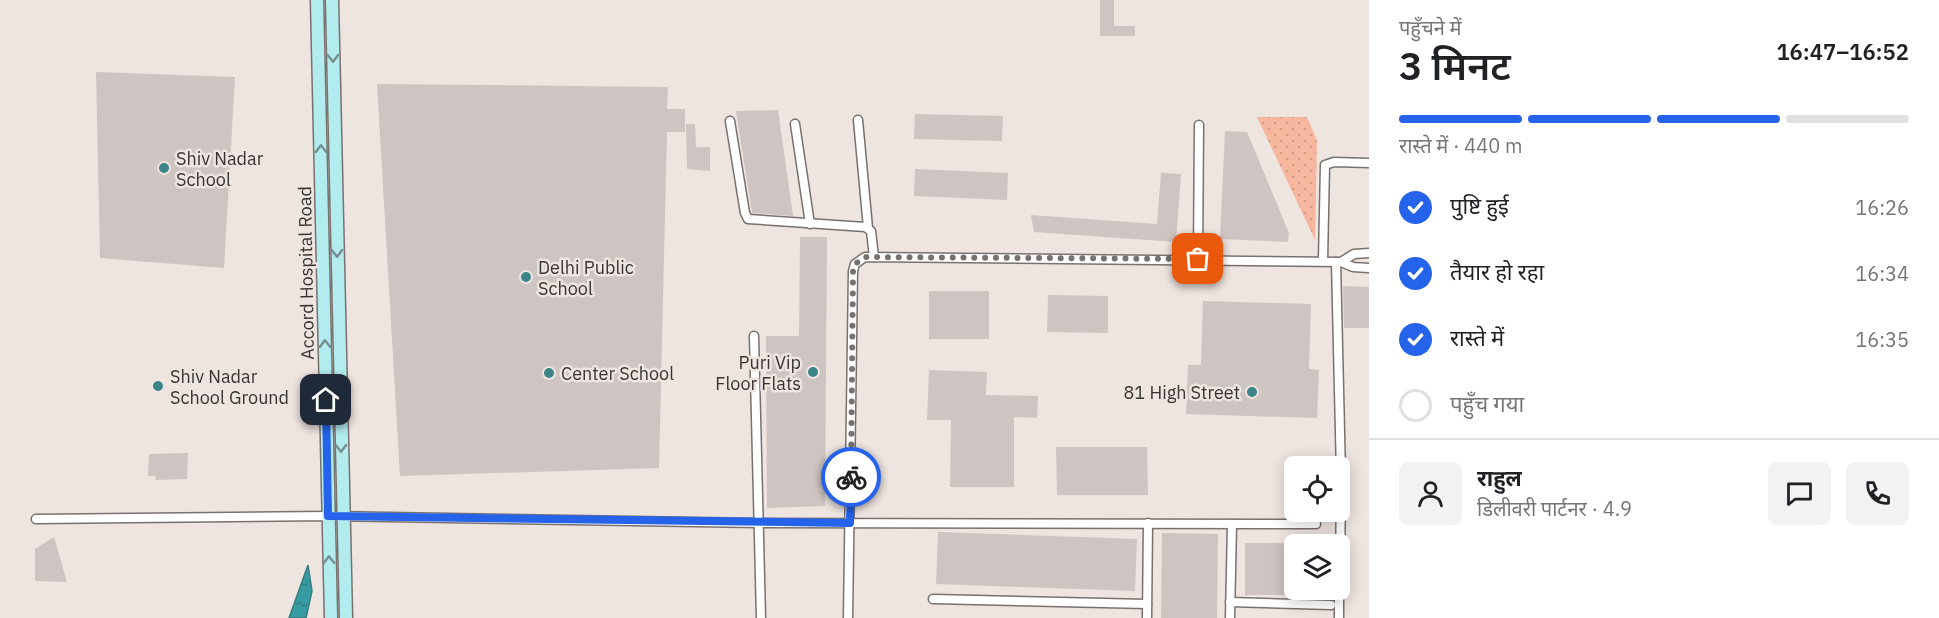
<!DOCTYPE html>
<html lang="hi">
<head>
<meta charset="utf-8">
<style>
	:root { --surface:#fff; --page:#f2f2f2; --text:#202124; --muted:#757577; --line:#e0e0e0; --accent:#2563eb }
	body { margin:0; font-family:"IBM Plex Sans","Noto Sans Devanagari",sans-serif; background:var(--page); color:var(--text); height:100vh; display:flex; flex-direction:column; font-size:22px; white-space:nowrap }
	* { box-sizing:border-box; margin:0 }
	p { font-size:20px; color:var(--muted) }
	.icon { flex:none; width:33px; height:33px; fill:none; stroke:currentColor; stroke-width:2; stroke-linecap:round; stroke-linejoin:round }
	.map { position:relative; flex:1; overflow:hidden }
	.drawer { display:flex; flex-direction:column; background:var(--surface); width:570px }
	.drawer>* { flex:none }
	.buttons { position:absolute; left:1284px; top:456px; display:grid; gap:12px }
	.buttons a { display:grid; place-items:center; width:66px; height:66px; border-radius:9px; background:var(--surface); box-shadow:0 3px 15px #0003; font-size:30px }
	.pin { position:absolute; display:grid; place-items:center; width:51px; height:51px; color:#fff; margin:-26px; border-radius:12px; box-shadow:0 3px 9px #0006 }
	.courier { position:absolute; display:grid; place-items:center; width:60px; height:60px; margin:-30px; border:4px solid #2563eb; border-radius:50%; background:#fff; color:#222; box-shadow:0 2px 8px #0007 }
	.summary em { font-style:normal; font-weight:600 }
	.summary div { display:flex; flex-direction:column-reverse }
	.summary { display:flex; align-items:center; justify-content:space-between; height:102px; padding:0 30px }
	h1 { font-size:39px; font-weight:600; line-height:45px }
	.bar { display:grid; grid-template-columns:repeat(4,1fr); gap:9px 6px; align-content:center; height:72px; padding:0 30px }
	.bar i { height:8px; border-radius:4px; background:var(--line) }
	.bar .current { background:var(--accent) }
	.bar p { grid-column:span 4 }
	.line { display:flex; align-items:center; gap:15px; padding:0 30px; border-top:2px solid var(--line) }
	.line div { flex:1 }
	.round { display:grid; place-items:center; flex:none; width:63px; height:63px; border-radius:9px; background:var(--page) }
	ol { padding:0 30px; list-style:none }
	li { display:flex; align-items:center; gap:18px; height:66px }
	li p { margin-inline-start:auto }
	li .icon { padding:6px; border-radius:50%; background:var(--accent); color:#fff; stroke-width:4 }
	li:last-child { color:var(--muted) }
	li i { width:33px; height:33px; border:3px solid var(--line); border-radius:50% }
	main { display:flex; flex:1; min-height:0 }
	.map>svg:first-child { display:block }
	.grass { fill:url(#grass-dots) }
	.water { fill:url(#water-ripples); stroke:#367d80; stroke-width:1.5 }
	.building { fill:#cec4c1 }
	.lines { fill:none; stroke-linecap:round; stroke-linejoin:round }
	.street-casing { stroke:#79716e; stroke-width:11 }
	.secondary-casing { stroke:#79716e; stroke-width:15 }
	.street { stroke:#fff; stroke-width:8 }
	.secondary { stroke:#b2ecee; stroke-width:12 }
	.oneway { stroke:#749090 }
	.done { stroke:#77726f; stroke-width:6; stroke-dasharray:0 10.8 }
	.route { stroke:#2563eb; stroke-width:8 }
	.poi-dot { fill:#3c8488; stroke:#eee4e0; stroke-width:2 }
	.labels { text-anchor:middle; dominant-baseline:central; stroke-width:5; stroke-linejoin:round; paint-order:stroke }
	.poi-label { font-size:18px; fill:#373432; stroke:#eee4e0; text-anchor:start }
	.street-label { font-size:18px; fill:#373432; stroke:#eee4e0 }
</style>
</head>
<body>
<main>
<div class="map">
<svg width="1369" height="618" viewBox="0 0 1369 618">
	<defs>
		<pattern id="grass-dots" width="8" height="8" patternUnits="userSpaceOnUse" patternTransform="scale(1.5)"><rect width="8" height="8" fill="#f7b69e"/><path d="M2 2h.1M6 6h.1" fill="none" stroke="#d49d89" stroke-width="1.8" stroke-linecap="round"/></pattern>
		<pattern id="water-ripples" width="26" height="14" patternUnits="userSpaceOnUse" patternTransform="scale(1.5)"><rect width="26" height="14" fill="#369ca1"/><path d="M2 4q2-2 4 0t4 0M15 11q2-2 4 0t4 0" fill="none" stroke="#2e8084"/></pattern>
	</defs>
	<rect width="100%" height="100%" fill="#eee4e0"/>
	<path class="grass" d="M 1257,117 L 1307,117 L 1317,141 L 1315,240 Z"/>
	<path class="water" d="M 308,565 L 312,591 L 306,618 L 289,618 Z"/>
	<g class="building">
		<path d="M 1100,0 L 1114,0 L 1114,26 L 1135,26 L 1135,36 L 1100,36 Z"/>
		<path d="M 96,72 L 235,77 L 224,268 L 100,258 Z"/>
		<path d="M 377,84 L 668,87 L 667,109 L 685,109 L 685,132 L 667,132 L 659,468 L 400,476 Z"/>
		<path d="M 778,110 L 793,216 L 752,213 L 736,111 Z"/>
		<path d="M 915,114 L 1003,116 L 1002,141 L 914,139 Z"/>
		<path d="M 686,124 L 695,124 L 696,147 L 710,147 L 710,171 L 687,169 Z"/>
		<path d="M 1225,131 L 1247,132 L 1289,233 L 1288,242 L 1220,239 Z"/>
		<path d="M 915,169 L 1008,173 L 1007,200 L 914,196 Z"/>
		<path d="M 1161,173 L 1181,174 L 1176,242 L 1034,232 L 1031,215 L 1157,224 Z"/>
		<path d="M 800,237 L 827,237 L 825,506 L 767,508 L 766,336 L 799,336 Z"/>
		<path d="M 1343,286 L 1369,287 L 1369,328 L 1344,328 Z"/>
		<rect x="929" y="291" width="60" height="48"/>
		<path d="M 1048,295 L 1108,296 L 1108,333 L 1047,332 Z"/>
		<path d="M 1203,301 L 1311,304 L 1309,369 L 1319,370 L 1317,418 L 1186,414 L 1188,365 L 1201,365 Z"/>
		<path d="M 929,370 L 987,372 L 986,395 L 1038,396 L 1037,418 L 1014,417 L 1014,487 L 950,487 L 951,420 L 927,420 Z"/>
		<path d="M 1056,447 L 1147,447 L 1148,495 L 1057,495 Z"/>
		<path d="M 188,453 L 187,479 L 156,480 L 155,476 L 148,476 L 149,454 Z"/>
		<path d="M 938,532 L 1137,539 L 1135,591 L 936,584 Z"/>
		<path d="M 1162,533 L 1218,534 L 1217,618 L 1161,618 Z"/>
		<path d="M 54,537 L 67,582 L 35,581 L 35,549 Z"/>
		<rect x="1245" y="543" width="49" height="52"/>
	</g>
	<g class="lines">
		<g class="street-casing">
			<g id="street">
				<path d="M 858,120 L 868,228"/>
				<path d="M 730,121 L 745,213 L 748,219 L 865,227 L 871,231 L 874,257"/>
				<path d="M 795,124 L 810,224"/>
				<path d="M 1198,259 L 1199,125"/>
				<path d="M 1323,261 L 1325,165 L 1334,162 L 1369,163"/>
				<path d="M 1336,262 L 1341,475 L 1340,582"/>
				<path d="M 1341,262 L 1354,254 L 1369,253"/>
				<path d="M 754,336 L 761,618"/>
				<path d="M 36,519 L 328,516 L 758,523 L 1316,524"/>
				<path d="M 933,599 L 1147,604"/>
				<path d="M 1230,602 L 1331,605"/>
				<path d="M 848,618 L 853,271 L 855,264 L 865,257 L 1341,262 L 1353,267 L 1369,268"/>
				<path d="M 1147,618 L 1148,523"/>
				<path d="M 1230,618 L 1232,524"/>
				<path d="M 1339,618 L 1339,590"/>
			</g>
		</g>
		<g class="secondary-casing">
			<g id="secondary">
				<path d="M 317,0 L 331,618"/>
				<path d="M 332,0 L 346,618"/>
			</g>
		</g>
		<use href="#street" class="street"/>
		<use href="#secondary" class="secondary"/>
	</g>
	<defs><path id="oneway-chevron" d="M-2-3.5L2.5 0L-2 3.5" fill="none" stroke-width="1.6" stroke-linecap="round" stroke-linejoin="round" transform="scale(1.5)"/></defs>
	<g class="oneway">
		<use href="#oneway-chevron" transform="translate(333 58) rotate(89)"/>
		<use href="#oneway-chevron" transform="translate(321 149) rotate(-91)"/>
		<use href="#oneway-chevron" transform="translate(337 253) rotate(89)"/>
		<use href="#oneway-chevron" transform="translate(325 344) rotate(-91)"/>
		<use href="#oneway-chevron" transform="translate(341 448) rotate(89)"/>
		<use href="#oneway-chevron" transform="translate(329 560) rotate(-91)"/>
	</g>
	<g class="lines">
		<path class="done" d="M 851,477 L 853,271 L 855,264 L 865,257 L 1198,259"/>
		<path class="route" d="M 326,400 L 328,516 L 850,523 L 851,477"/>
	</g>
	<g class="poi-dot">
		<circle cx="164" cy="168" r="6"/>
		<circle cx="526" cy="277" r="6"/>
		<circle cx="813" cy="372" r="6"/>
		<circle cx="549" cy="373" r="6"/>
		<circle cx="158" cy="386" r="6"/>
		<circle cx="1252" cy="392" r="6"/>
	</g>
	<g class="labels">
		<g class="poi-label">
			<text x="176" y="158">Shiv Nadar<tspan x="176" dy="21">School</tspan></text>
			<text x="538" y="267">Delhi Public<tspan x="538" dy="21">School</tspan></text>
			<text x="801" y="362" text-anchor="end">Puri Vip<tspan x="801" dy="21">Floor Flats</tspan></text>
			<text x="561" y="373">Center School</text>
			<text x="170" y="376">Shiv Nadar<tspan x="170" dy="21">School Ground</tspan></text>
			<text x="1240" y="392" text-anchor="end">81 High Street</text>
		</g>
		<g class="street-label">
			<text transform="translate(306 273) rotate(-91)">Accord Hospital Road</text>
		</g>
	</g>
</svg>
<div class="buttons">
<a><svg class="icon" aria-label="locate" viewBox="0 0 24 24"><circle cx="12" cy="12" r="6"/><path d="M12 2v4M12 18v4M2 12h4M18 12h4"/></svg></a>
<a><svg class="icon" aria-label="layers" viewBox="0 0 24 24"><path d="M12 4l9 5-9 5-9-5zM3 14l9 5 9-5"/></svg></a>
</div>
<div class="pin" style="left:1198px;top:259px;background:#ea580c"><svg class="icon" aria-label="bag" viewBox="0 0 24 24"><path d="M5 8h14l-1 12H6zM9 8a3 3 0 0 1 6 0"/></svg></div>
<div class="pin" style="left:326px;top:400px;background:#1f2937"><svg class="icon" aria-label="home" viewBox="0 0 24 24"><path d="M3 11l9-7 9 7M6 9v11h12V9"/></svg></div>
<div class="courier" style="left:851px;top:477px"><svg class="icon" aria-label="bike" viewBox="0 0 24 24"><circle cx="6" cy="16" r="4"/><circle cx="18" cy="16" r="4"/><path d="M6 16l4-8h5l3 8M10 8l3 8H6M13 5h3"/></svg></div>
</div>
<section class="drawer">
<div class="summary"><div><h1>3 मिनट</h1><p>पहुँचने में</p></div><em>16:47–16:52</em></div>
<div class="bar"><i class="current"></i><i class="current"></i><i class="current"></i><i></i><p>रास्ते में · 440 m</p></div>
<ol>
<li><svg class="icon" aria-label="check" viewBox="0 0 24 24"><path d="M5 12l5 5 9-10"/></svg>पुष्टि हुई<p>16:26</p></li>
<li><svg class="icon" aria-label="check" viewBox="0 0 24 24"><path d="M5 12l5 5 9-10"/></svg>तैयार हो रहा<p>16:34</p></li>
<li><svg class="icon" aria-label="check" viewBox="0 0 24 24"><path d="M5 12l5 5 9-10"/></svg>रास्ते में<p>16:35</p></li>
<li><i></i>पहुँच गया</li>
</ol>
<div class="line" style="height:108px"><a class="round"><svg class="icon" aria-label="person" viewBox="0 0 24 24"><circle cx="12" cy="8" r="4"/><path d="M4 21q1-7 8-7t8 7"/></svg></a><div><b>राहुल</b><p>डिलीवरी पार्टनर · 4.9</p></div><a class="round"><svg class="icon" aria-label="chat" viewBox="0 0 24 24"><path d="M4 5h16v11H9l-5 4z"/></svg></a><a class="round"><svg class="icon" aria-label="phone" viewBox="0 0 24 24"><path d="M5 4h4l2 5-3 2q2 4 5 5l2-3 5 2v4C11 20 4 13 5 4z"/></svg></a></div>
</section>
</main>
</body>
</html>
